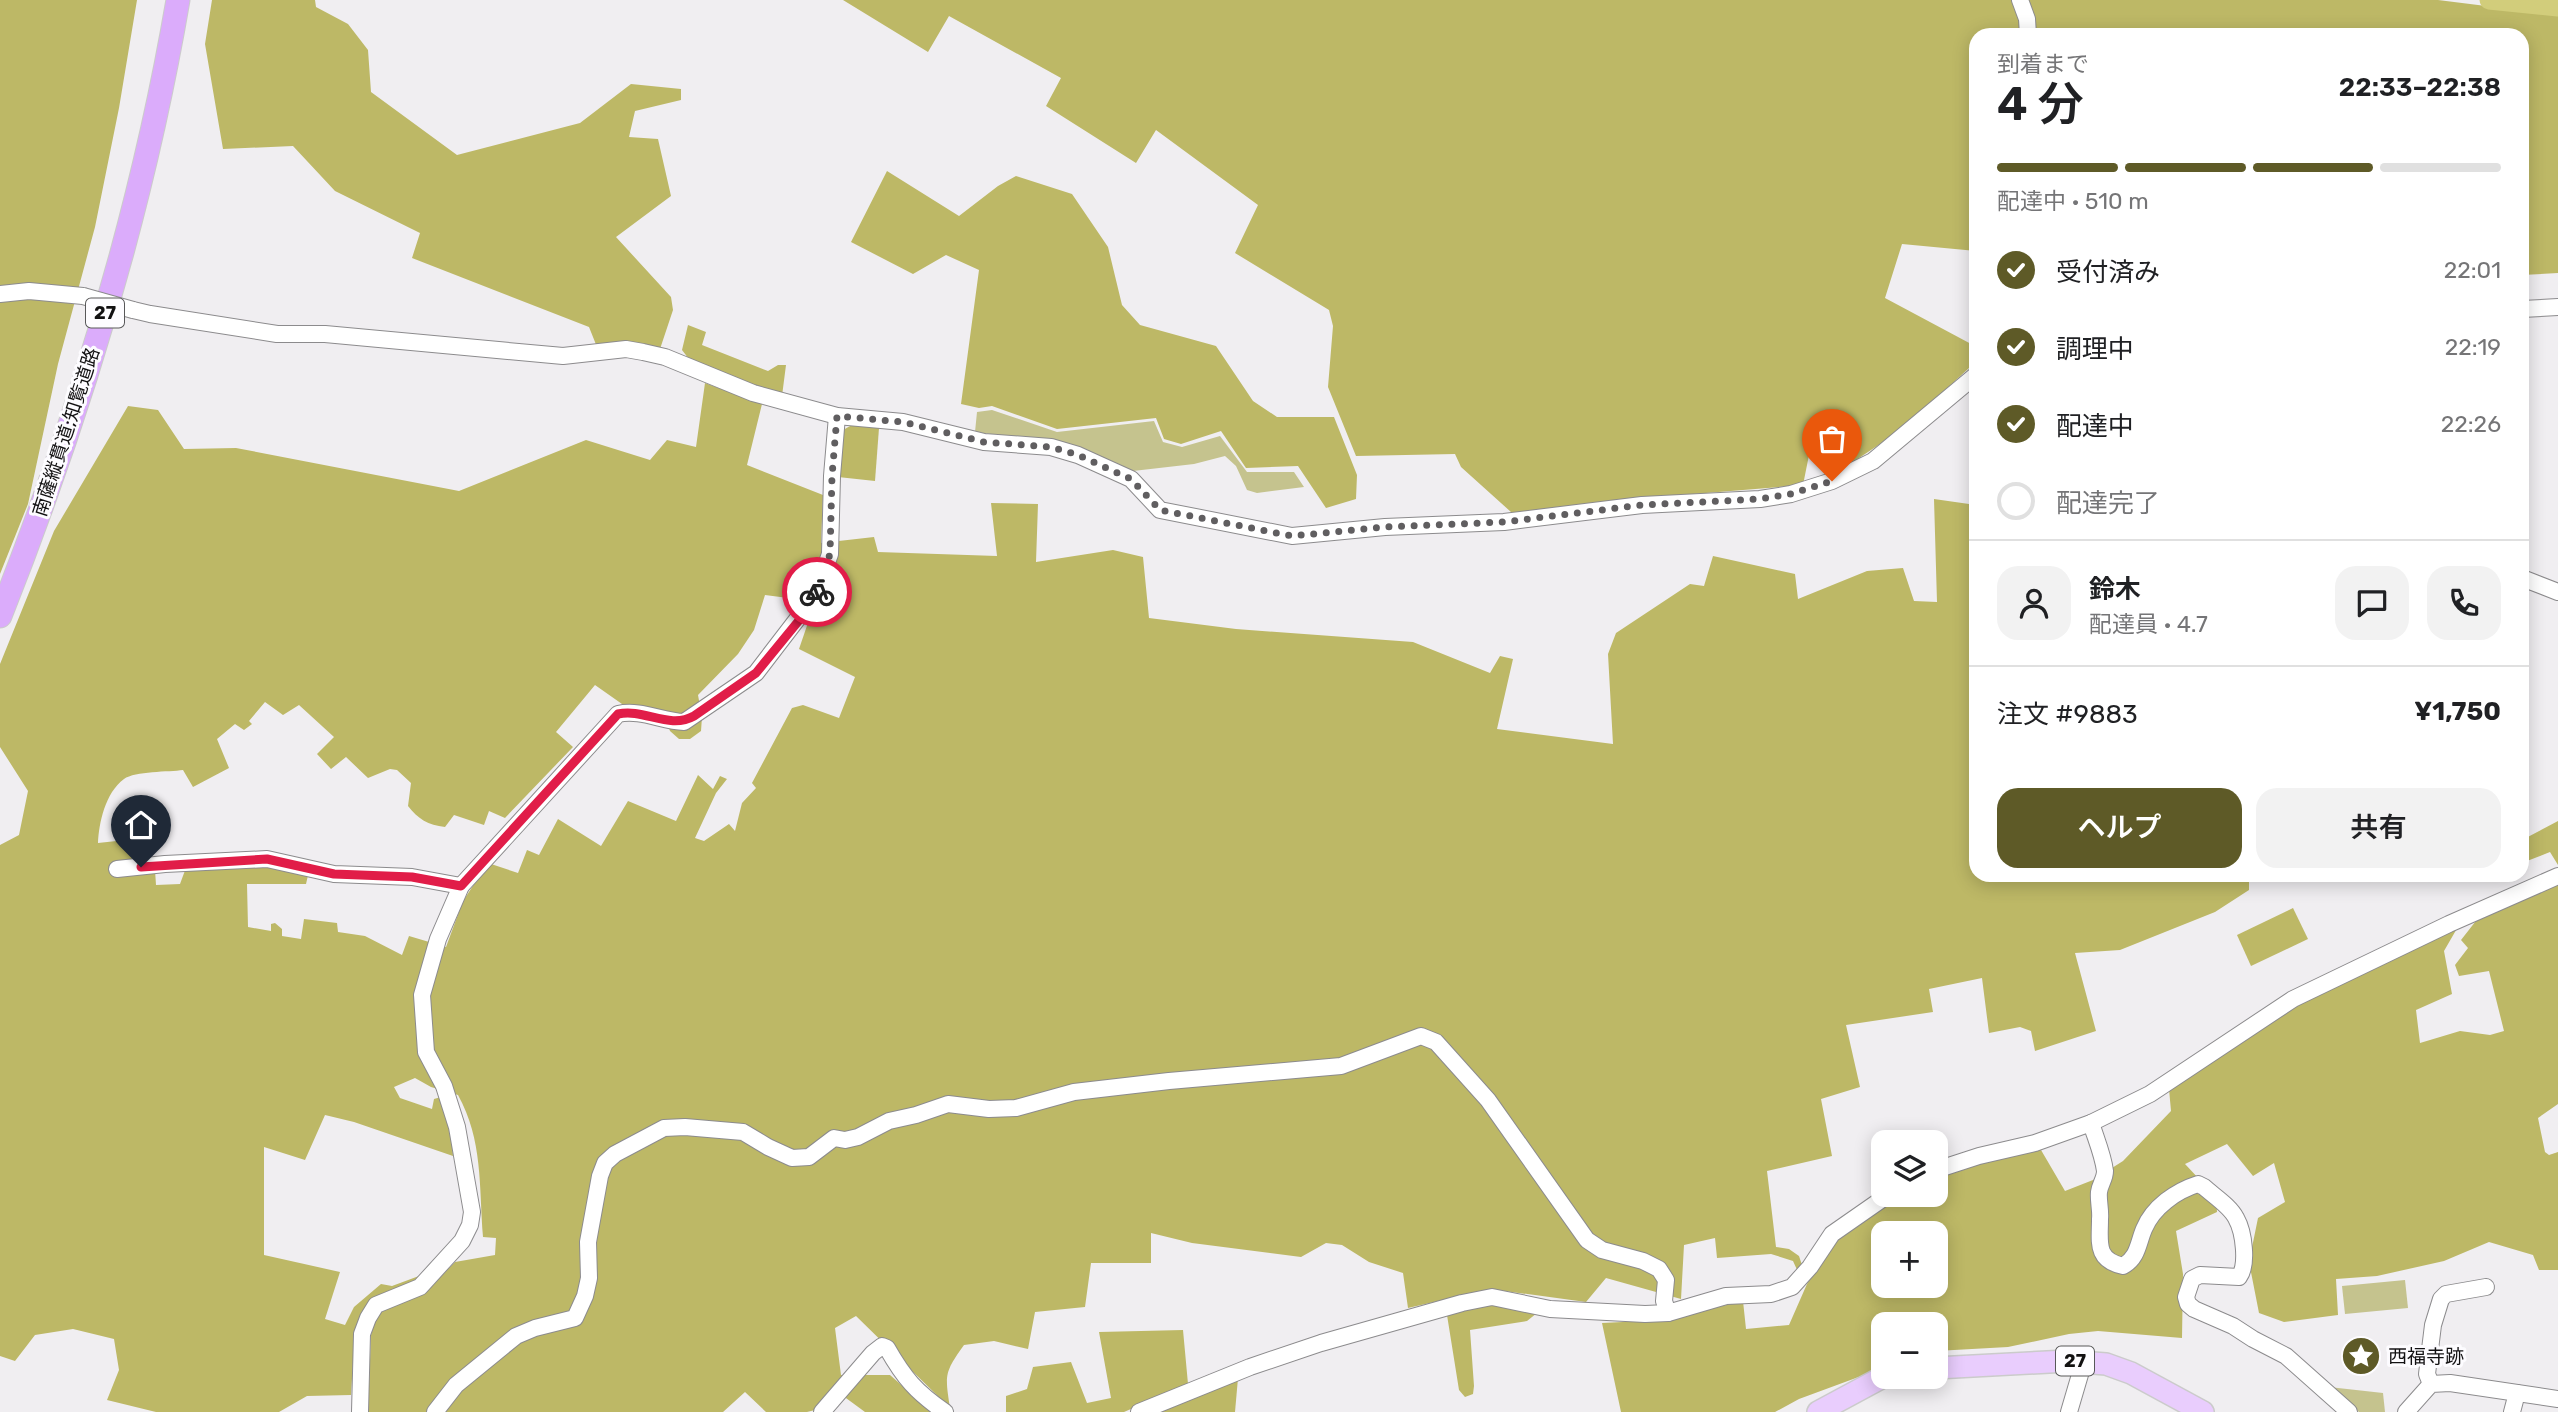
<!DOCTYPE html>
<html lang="ja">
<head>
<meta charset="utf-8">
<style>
	:root { --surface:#fff; --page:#f2f2f2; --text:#202124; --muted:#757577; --line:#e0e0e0; --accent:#5e5a27 }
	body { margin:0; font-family:Rubik,"Noto Sans JP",sans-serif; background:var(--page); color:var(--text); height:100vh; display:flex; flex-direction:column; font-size:26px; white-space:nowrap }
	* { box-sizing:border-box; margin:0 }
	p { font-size:23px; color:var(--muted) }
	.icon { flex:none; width:38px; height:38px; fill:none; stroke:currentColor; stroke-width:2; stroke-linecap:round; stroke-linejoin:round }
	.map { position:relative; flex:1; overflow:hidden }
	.side { position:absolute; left:1969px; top:28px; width:560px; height:854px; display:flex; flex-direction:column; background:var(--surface); border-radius:21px; box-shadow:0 4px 18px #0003 }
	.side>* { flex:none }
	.controls { position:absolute; left:1871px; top:1130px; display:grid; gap:14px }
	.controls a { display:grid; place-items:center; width:77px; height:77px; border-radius:14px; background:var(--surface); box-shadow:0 4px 18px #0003; font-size:35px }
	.pin { position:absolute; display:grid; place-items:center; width:60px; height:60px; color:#fff; margin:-72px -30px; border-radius:50% 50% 50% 0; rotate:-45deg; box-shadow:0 0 7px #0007 }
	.pin .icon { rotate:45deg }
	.courier { position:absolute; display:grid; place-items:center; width:70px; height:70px; margin:-35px; border:5px solid #e11d48; border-radius:50%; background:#fff; color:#222; box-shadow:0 2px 9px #0007 }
	.headline em { font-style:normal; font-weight:600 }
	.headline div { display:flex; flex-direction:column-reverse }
	.headline { display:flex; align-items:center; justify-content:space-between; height:119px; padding:0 28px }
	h1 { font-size:46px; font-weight:600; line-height:52px }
	.bar { display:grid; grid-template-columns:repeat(4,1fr); gap:10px 7px; align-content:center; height:84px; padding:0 28px }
	.bar i { height:9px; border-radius:5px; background:var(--line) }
	.bar .active { background:var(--accent) }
	.bar p { grid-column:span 4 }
	.line { display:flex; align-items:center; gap:18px; padding:0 28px; border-top:2px solid var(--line) }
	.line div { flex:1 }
	.round { display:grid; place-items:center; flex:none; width:74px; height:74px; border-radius:21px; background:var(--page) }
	ol { padding:0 28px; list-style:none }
	li { display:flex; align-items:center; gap:21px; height:77px }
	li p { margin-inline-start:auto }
	li .icon { padding:7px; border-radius:50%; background:var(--accent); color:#fff; stroke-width:4 }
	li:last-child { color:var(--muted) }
	li i { width:38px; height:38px; border:4px solid var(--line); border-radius:50% }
	.primary-button { display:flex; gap:14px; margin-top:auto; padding:14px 28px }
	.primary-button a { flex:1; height:80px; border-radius:21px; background:var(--accent); color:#fff; font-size:28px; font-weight:600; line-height:80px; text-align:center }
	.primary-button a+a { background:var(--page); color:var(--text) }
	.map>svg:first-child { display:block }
	.green { fill:#c5c38e }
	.forest { fill:#bdb866; fill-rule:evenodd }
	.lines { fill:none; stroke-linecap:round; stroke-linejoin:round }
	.river { stroke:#d2cd7b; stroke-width:19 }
	.minor-casing { stroke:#8c8b8d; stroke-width:18 }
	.major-casing { stroke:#cbcbcb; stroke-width:24 }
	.highway-casing { stroke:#cbcbcb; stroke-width:25 }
	.minor { stroke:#fff; stroke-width:16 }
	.major { stroke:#e9cdfd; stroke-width:21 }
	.highway { stroke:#dbacfb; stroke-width:23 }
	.minor-bridge-casing { stroke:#8c8b8d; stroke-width:18; stroke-linecap:butt }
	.minor-bridge { stroke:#fff; stroke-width:16 }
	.done { stroke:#605e60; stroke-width:7; stroke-dasharray:0 12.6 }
	.route { stroke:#e11d48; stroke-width:9 }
	.labels { text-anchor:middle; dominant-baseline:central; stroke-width:6; stroke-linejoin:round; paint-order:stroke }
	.shield { fill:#fdfcff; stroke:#585859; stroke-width:2 }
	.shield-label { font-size:18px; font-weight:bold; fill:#121112 }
	.street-label { font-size:19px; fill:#121112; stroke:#fdfcff }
	.poi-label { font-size:19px; fill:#121112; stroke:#fdfcff; text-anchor:start }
</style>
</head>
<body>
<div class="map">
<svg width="2558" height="1412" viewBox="0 0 2558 1412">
	<rect width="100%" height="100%" fill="#f0eef1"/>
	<g class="green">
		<path d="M 992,410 L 1057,432 L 1154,421 L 1163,442 L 1182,447 L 1220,436 L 1247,472 L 1294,472 L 1304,487 L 1257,493 L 1247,490 L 1236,466 L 1225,456 L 1194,464 L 1133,471 L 1063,443 L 975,432 L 977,412 Z"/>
		<path d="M 2405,1280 L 2408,1308 L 2345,1314 L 2342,1286 Z"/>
		<path d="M 2329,1387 L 2383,1393 L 2385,1412 L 2359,1412 Z"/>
	</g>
	<g class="forest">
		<path d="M 0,0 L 137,0 L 119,108 L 95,227 L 58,364 L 28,504 L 0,574 Z"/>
		<path d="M 212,0 L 315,0 L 316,7 L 348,24 L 368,50 L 371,92 L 457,155 L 580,123 L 631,84 L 681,89 L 681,100 L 635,111 L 629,137 L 658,139 L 671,196 L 616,237 L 671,297 L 673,310 L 659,352 L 597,347 L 589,327 L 412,258 L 420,233 L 335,191 L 293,146 L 223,149 L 205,44 Z"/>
		<path d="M 843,0 L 2438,0 L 2558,15 L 2558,273 L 2522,275 L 2522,35 L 1976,35 L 1976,251 L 1902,244 L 1885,298 L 1973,345 L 1969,368 L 1904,428 L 1853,462 L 1810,450 L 1803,485 L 1632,499 L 1535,513 L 1511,512 L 1461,467 L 1455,454 L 1356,456 L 1328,387 L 1333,326 L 1329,310 L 1235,253 L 1258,205 L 1156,130 L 1136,163 L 1046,106 L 1061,78 L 949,16 L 928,52 Z"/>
		<path d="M 887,171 L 959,216 L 998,186 L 1016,176 L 1072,194 L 1108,247 L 1122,305 L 1140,325 L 1216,346 L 1253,401 L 1277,417 L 1334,417 L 1357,475 L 1356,499 L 1326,508 L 1298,466 L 1246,468 L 1221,431 L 1181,444 L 1164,439 L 1156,418 L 1057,429 L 992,406 L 979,408 L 961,404 L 979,270 L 946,255 L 913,274 L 851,242 Z"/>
		<path d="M 688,325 L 706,332 L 702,345 L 768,371 L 778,365 L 786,365 L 782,396 L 692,363 L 682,350 Z"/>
		<path d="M 705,383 L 762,404 L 747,465 L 823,495 L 821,543 L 874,537 L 878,552 L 997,556 L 991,503 L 1038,504 L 1036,562 L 1113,550 L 1143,557 L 1149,618 L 1236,629 L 1413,642 L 1490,673 L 1500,656 L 1513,659 L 1497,729 L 1613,744 L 1608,654 L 1616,633 L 1690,584 L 1704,586 L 1713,556 L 1795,574 L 1798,599 L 1867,571 L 1903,568 L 1914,601 L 1937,602 L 1934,499 L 1976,505 L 1976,875 L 2249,875 L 2249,890 L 2215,912 L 2120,950 L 2075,953 L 2096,1031 L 2035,1051 L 2031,1031 L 2020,1027 L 1989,1033 L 1982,978 L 1929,989 L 1933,1012 L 1846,1025 L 1860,1087 L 1821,1099 L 1832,1156 L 1767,1171 L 1776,1247 L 1789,1249 L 1799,1256 L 1803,1268 L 1799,1274 L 1793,1261 L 1771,1254 L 1717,1258 L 1715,1238 L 1684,1245 L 1681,1299 L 1606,1278 L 1586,1302 L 1490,1289 L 1408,1308 L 1403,1273 L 1369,1262 L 1342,1245 L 1326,1243 L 1301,1257 L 1192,1243 L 1151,1233 L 1151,1263 L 1091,1263 L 1085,1307 L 1035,1312 L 1028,1349 L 994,1341 L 964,1345 C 944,1373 945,1375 950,1408 L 856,1316 L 835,1328 L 841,1375 L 890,1375 L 932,1412 L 865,1412 L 835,1390 L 815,1410 L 807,1412 L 766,1412 L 745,1392 L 723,1412 L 368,1412 L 371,1335 L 377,1315 L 389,1307 L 424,1294 L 455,1262 L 495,1255 L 496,1238 L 483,1237 C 479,1186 483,1140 458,1095 L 431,1087 L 415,1078 L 394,1087 L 400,1098 L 432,1109 L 434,1099 L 441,1097 L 451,1126 L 453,1156 L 354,1122 L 325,1115 L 305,1160 L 264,1147 L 264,1255 L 340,1272 L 325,1319 L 345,1325 L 354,1307 L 381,1284 L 392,1286 L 427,1273 L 416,1284 L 370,1305 L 355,1330 L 351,1395 L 307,1396 L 279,1412 L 156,1412 L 107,1400 L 119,1370 L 114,1339 L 73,1329 L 35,1335 L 15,1361 L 0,1356 L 0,845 L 19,835 L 28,791 L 0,747 L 0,664 L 54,531 L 128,406 L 158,410 L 184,449 L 236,448 L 459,491 L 586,440 L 650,460 L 667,440 L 696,447 ZM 765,595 L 788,598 L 812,611 L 799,649 L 855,677 L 839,718 L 803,705 L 792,708 L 752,783 L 756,788 L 742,803 L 735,831 L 729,824 L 704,841 L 695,838 L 716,793 L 727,779 L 720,776 L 713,789 L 698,775 L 676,821 L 628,801 L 601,846 L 558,819 L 539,855 L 527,850 L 518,873 L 488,863 L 463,901 L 446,947 L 409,936 L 402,955 L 365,936 L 338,932 L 337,923 L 304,919 L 301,939 L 282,936 L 282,929 L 275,923 L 271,924 L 271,931 L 248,927 L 247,884 L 306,884 L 309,871 L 250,863 L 187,865 L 180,884 L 156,885 L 155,870 L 140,861 L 144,854 L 141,844 L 135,839 L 98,843 C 99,823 105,793 124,779 C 135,771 169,772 183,770 L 193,787 L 229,768 L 217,739 L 235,724 L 244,730 L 252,724 L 249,721 L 265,702 L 283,715 L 299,705 L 334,737 L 317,754 L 331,769 L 346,757 L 368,778 L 390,769 L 397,770 L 411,783 L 408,806 C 418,819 428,825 445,827 L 454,815 L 484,825 L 489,811 L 505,818 L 573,747 L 556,732 L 595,685 L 622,704 L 662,710 L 670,731 L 679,739 L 690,739 L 701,731 L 702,717 L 698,695 L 738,654 L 754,630 Z"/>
		<path d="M 852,425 L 879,428 L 875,481 L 838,477 L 843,430 Z"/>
		<path d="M 2558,821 L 2558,865 L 2550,852 L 2527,861 L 2524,839 Z"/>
		<path d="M 2558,878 L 2558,1104 L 2538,1118 L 2545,1152 L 2549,1155 L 2558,1152 L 2558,1270 L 2539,1270 L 2533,1255 L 2489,1242 L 2444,1261 L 2377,1276 L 2336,1279 L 2338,1315 L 2284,1322 L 2259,1313 L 2249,1262 L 2258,1218 L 2285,1202 L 2274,1163 L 2253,1176 L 2227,1144 L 2185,1164 L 2216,1197 L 2217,1212 L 2176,1231 L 2183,1274 L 2182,1338 L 2098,1331 L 2069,1334 L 2008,1347 L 1936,1351 L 1936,1325 L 1883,1325 L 1883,1368 L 1799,1399 L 1775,1412 L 1621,1412 L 1602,1323 L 1664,1320 L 1743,1301 L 1746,1329 L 1789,1325 L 1807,1284 L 1835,1241 L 1902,1195 L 1936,1195 L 1936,1178 L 1955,1169 L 2041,1150 L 2065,1191 L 2093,1180 L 2123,1161 L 2171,1111 L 2169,1089 L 2299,1001 L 2459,925 L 2444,951 L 2452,994 L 2416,1010 L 2420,1043 L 2460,1031 L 2490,1035 L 2504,1031 L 2489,971 L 2459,976 L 2455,965 L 2468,948 L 2461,940 L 2479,917 ZM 1883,1234 L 1936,1234 L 1936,1286 L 1883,1286 Z"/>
		<path d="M 2293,908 L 2308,939 L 2251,966 L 2237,935 Z"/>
		<path d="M 1493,1303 L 1537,1313 L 1527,1321 L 1470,1330 L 1474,1386 L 1473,1394 L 1465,1397 L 1459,1390 L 1447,1315 Z"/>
		<path d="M 1183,1330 L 1188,1384 L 1124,1412 L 1006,1412 L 1006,1396 L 1027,1389 L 1033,1367 L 1071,1362 L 1087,1403 L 1111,1398 L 1099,1332 Z"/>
		<path d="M 1238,1378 L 1235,1412 L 1159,1412 Z"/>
	</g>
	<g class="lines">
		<path class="river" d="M 2489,0 L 2558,7"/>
		<g class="minor-casing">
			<g id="minor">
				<path d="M 2020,0 L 2027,19 L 2028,35"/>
				<path d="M 0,294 L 29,291 L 83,296"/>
				<path d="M 2522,309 L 2558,307"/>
				<path d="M 133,310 L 150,314 L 277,334 L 325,334 L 563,356 L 626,349 L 643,352 L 665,357 L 753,393 L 837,416 L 903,422 L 984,442 L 1051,447 L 1078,455 L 1131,479 L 1160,510 L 1292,536 L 1385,527 L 1504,522 L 1642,505 L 1760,499 L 1791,494 L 1832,481 L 1873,461 L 1976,375"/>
				<path d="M 2522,578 L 2558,592"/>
				<path d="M 117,869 L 165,864 L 267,859 L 334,874 L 412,877 L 461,886"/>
				<path d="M 2091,1123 C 2096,1139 2103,1155 2105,1171 C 2105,1179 2100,1184 2099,1192 C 2098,1201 2101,1210 2100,1219 C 2100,1242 2095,1260 2123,1266 C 2138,1258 2138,1243 2144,1229 C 2153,1207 2176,1191 2198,1184 L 2204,1187 C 2214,1196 2230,1206 2236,1218 C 2244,1232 2248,1265 2239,1277 L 2200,1275 L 2192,1279 L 2186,1297 L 2188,1304 L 2194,1309 L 2233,1326 L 2253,1339 L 2286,1356 L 2349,1412"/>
				<path d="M 1936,1170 L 1979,1156 L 2035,1143 L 2091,1123 L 2150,1094 L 2293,999 L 2449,924 L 2558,876"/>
				<path d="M 2431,1384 L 2427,1374 L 2433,1325 L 2441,1299 L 2446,1294 L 2486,1287"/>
				<path d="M 360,1412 L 362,1334 L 368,1318 L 376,1305 L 420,1287 L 462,1241 L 470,1225 L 472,1212 L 457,1127 L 444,1086 L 426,1052 L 422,995 L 438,939 L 461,886 L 618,714 C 640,709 662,721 684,722 L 756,673 L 815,596 L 830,554 L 832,476 L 837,416"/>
				<path d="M 435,1412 L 456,1385 L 516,1336 L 535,1328 L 575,1318 L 585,1296 L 589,1278 L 588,1242 L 600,1176 L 605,1163 L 615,1154 L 664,1128 L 685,1127 L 743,1132 L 768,1147 L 792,1158 L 809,1157 L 834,1138 L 845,1140 L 858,1137 L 889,1121 L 916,1115 L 948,1104 L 989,1109 L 1016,1108 L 1074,1092 L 1169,1081 L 1341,1066 L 1421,1036 L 1436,1042 L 1488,1100 L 1587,1240 L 1602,1250 L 1643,1261 L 1659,1269 L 1666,1280 L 1664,1301 L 1668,1313"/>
				<path d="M 822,1412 L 873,1353 L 882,1346 L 887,1348 C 904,1378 916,1392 945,1412"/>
				<path d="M 1139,1412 L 1250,1367 L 1321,1343 L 1462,1303 L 1492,1297 L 1550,1309 L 1645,1314 L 1668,1313 L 1726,1296 L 1771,1294 L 1792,1287 L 1810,1267 L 1832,1234 L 1888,1195"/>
				<path d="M 2069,1412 L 2084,1361"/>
				<path d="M 2406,1412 L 2431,1384 L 2450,1383 L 2558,1399"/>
				<path d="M 2512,1412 L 2517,1393"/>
			</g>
		</g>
		<g class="major-casing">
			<g id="major">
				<path d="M 1936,1368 L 2067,1361 L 2106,1364 L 2131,1373 L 2203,1412"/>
				<path d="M 1818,1412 L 1883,1377"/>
			</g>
		</g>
		<g class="highway-casing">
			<path id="highway" d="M 0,616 C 79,417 142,211 178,0"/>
		</g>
		<use href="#minor" class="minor"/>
		<use href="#major" class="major"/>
		<use href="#highway" class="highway"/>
		<g class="minor-bridge-casing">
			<path id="minor-bridge" d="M 83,296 L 133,310"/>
		</g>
		<use href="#minor-bridge" class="minor-bridge"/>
	</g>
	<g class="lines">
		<path class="done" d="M 817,592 L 830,554 L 832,476 L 837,416 L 903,422 L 984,442 L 1051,447 L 1078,455 L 1131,479 L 1160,510 L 1292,536 L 1385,527 L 1504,522 L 1642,505 L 1760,499 L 1791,494 L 1832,481"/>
		<path class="route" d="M 141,867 L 267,859 L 334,874 L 412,877 L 461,886 L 618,714 C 644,708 669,730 694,716 L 756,673 L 801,618 L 817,592"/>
	</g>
	<defs>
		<g id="sight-disc" transform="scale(2.0125)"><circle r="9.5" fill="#5e5a27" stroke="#fdfcff"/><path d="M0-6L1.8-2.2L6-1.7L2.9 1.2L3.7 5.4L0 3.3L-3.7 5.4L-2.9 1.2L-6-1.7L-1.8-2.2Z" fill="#fff"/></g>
	</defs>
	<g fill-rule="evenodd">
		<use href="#sight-disc" x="2361" y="1356"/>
	</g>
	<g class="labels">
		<g class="shield">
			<rect x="86" y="298.5" width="38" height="29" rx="5"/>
			<rect x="2056" y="1346.5" width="38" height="29" rx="5"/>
		</g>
		<g class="shield-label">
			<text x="105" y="313">27</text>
			<text x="2075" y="1361">27</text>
		</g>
		<g class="street-label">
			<text transform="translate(66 432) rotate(-72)">南薩縦貫道;知覧道路</text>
		</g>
		<g class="poi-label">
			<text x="2388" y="1356">西福寺跡</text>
		</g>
	</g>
</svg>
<div class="controls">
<a><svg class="icon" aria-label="layers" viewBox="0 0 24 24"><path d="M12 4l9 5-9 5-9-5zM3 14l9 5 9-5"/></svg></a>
<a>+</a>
<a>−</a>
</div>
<div class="pin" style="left:1832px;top:481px;background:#ea580c"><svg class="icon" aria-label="bag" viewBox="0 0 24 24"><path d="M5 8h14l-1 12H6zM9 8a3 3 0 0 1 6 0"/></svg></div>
<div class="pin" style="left:141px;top:867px;background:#1f2937"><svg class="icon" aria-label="home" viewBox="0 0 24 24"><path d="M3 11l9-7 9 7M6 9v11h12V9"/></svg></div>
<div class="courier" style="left:817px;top:592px"><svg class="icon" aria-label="bike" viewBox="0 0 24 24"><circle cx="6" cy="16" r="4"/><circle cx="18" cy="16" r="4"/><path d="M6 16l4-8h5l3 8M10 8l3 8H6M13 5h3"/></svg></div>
<section class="side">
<div class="headline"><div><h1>4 分</h1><p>到着まで</p></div><em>22:33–22:38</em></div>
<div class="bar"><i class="active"></i><i class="active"></i><i class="active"></i><i></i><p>配達中 · 510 m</p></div>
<ol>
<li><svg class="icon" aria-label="check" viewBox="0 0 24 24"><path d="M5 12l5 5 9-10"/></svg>受付済み<p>22:01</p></li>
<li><svg class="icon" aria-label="check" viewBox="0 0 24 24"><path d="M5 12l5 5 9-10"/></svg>調理中<p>22:19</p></li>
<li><svg class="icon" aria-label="check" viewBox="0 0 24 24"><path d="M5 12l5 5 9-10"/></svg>配達中<p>22:26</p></li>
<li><i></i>配達完了</li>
</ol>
<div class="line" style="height:126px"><a class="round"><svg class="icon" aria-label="person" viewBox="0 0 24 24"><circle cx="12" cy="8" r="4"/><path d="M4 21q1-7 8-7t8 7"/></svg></a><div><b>鈴木</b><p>配達員 · 4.7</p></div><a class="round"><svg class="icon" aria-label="chat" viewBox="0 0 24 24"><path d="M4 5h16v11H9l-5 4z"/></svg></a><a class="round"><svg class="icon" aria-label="phone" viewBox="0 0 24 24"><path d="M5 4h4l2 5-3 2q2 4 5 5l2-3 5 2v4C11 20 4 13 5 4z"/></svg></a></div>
<div class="line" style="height:91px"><div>注文 #9883</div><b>¥1,750</b></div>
<div class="primary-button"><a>ヘルプ</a><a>共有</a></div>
</section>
</div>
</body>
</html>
